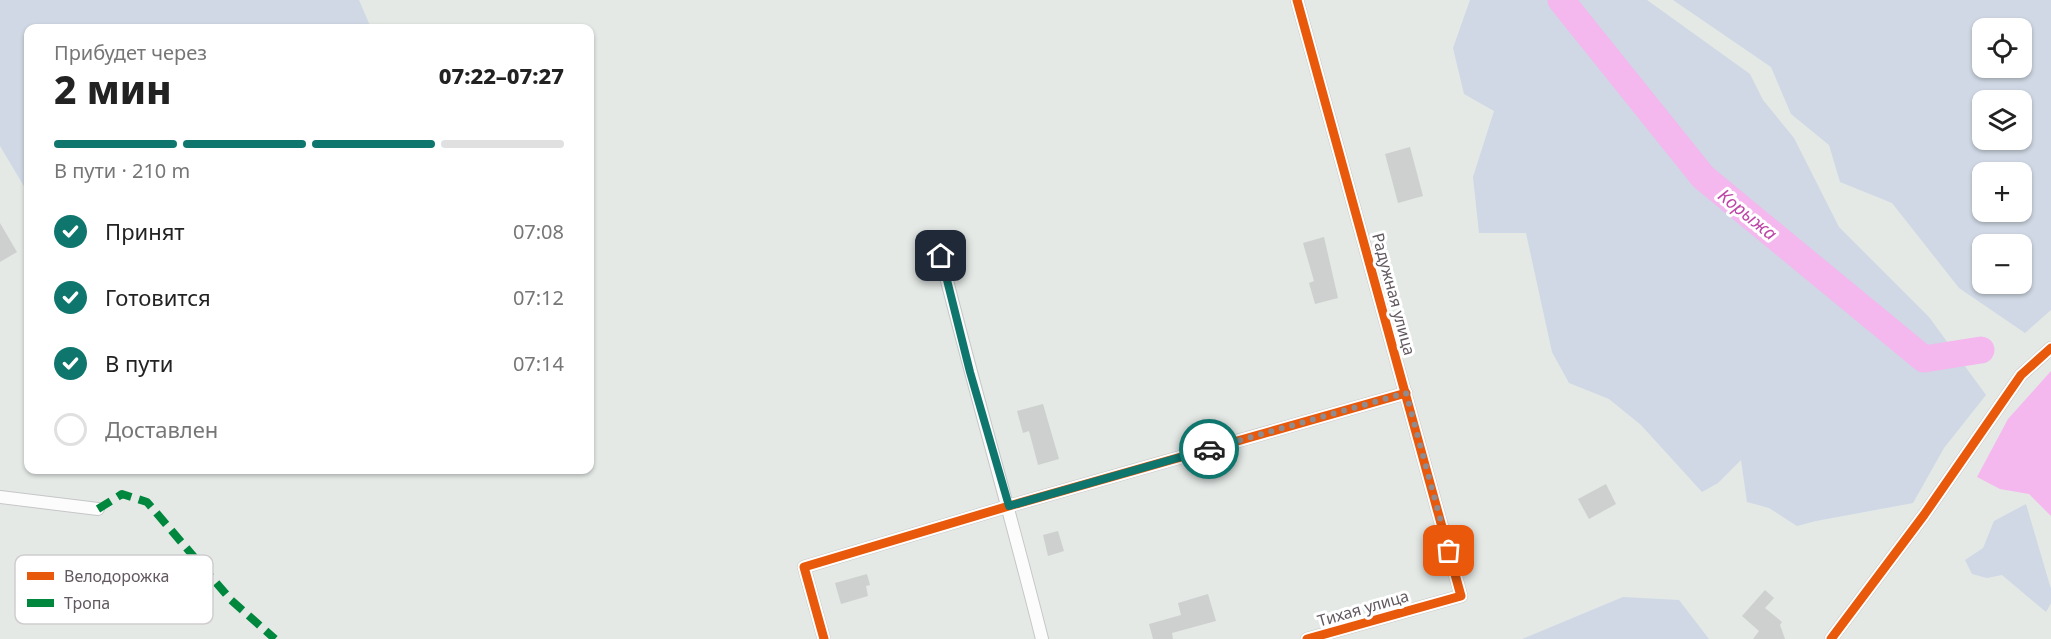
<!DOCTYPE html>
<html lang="ru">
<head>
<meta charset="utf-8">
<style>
	:root { --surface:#fff; --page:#f6f6f6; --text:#222; --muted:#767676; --line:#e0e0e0; --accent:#0f766e }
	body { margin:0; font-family:"Noto Sans",sans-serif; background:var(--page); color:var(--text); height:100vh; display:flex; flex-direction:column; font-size:22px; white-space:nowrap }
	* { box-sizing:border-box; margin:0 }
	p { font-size:20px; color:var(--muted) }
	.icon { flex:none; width:33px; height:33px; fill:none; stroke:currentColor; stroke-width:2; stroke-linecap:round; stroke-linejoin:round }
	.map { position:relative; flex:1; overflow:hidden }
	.panel { position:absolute; left:24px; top:24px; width:570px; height:450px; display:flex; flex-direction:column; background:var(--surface); border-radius:12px; box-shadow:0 2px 4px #0004 }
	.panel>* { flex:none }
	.fabs { position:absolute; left:1972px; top:18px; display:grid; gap:12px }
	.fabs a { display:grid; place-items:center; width:60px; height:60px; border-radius:12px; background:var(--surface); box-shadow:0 2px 4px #0004; font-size:30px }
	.pin { position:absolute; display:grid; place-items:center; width:51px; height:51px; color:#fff; margin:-26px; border-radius:12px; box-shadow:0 3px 9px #0006 }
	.courier { position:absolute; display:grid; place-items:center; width:60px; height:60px; margin:-30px; border:4px solid #0f766e; border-radius:50%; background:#fff; color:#222; box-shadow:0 2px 8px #0007 }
	.head em { font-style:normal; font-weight:800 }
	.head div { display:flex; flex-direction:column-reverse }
	.head { display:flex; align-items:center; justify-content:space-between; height:102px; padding:0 30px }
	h1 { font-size:39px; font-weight:800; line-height:45px }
	.bar { display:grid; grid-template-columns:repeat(4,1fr); gap:9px 6px; align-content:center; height:72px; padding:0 30px }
	.bar i { height:8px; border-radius:4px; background:var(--line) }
	.bar .current { background:var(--accent) }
	.bar p { grid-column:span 4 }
	ol { padding:0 30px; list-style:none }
	li { display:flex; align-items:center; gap:18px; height:66px }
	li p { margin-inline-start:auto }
	li .icon { padding:6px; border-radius:50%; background:var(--accent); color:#fff; stroke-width:4 }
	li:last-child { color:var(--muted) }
	li i { width:33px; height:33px; border:3px solid var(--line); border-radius:50% }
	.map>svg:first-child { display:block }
	.green { fill:#cfd8e4; fill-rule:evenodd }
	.water { fill:#f4b7ee }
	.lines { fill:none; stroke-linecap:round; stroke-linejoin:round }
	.river { stroke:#f4b7ee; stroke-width:27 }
	.building { fill:#cdd0ce }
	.street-casing { stroke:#c6c6c6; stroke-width:14 }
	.street { stroke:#fbfcfb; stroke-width:12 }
	.quiet { stroke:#00873e; stroke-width:8; stroke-dasharray:15 8; stroke-linecap:butt }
	.cycleway-casing { stroke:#fff; stroke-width:13 }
	.cycleway { stroke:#e8590c; stroke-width:9 }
	.done { stroke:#8f8b8e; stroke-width:6; stroke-dasharray:0 10.8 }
	.route { stroke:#0f766e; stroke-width:8 }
	.labels { text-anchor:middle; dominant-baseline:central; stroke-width:6; stroke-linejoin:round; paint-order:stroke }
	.street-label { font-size:16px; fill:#61595f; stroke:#fff }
	.water-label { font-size:18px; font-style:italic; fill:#bd46a7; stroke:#fff }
	.key { fill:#fff; stroke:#d0cdcf; stroke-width:1.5 }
	.key-label { font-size:16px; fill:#61595f }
</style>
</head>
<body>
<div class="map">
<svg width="2051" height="639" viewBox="0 0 2051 639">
	<rect width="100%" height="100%" fill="#e4e9e6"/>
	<g class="green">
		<path d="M 0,0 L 359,0 L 371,28 L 28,28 L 28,193 L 0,146 Z"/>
		<path d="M 1470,0 L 1647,0 L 1750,74 L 1763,100 L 1794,138 L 1839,227 L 1929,317 L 1986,395 L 1944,448 L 1913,503 L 1816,521 L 1797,526 L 1769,508 L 1747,502 L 1741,460 L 1718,483 L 1702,492 L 1641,425 L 1609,399 L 1569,383 L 1552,352 L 1526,233 L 1479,233 L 1473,177 L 1494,111 L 1464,94 L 1453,48 Z"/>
		<path d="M 1673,0 L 2051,0 L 2051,310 L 2025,333 L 1959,288 L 1892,203 L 1840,182 L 1829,145 L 1791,114 L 1771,67 ZM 1983,28 L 2022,28 L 2022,68 L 1983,68 ZM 1983,100 L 2022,100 L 2022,140 L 1983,140 ZM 2022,172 L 2022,212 L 1983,212 L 1983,172 ZM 1983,244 L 2022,244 L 2022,284 L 1983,284 Z"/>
		<path d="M 2026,504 L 2051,589 L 2051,603 L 2046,612 L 2002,575 L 1987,578 L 1972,574 L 1965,560 L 1983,548 L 1994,521 Z"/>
		<path d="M 1623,597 L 1679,600 L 1709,639 L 1522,639 Z"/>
	</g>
	<path class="water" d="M 2051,371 L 2051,516 L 2029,494 L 2000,489 L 1977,477 L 2008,419 Z"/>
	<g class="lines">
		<path class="river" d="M 1561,0 L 1703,177 L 1924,359 L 1981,350"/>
	</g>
	<g class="building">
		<path d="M 1410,147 L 1423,196 L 1398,203 L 1385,154 Z"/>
		<path d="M 0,223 L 17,252 L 0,262 Z"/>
		<path d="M 1324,237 L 1338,298 L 1315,304 L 1309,283 L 1314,281 L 1303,243 Z"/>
		<path d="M 1043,404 L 1059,459 L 1038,465 L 1029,431 L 1023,433 L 1017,411 Z"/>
		<path d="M 1606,484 L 1616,504 L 1589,519 L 1578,499 Z"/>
		<path d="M 1058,531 L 1064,551 L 1048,556 L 1043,535 Z"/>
		<path d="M 867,574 L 870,585 L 866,586 L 868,596 L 841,604 L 835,583 Z"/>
		<path d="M 1765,590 L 1774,598 L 1765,608 L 1782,622 L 1780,625 L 1785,639 L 1753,639 L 1759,631 L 1742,616 Z"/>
		<path d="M 1208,594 L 1216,621 L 1172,633 L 1173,639 L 1153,639 L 1149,624 L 1181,615 L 1178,603 Z"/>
	</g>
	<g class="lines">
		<g class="street-casing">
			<g id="street">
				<path d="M 1297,0 L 1461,596 L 1307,639"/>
				<path d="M 941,257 C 973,385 1010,511 1042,639"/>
				<path d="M 0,497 L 98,509"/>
				<path d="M 824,639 L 804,567 L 1009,506 L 1406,393"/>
				<path d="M 1831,639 L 1924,515 L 2021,375 L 2051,348"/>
			</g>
		</g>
		<use href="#street" class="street"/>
		<path class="quiet" d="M 98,509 L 122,494 L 147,502 L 231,600 L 275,639"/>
		<g class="cycleway-casing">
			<g id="cycleway">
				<path d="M 1297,0 L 1461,596 L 1307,639"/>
				<path d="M 824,639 L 804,567 L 1009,506 L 1406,393"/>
				<path d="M 1831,639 L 1924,515 L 2021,375 L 2051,348"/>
			</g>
		</g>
		<use href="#cycleway" class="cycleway"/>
	</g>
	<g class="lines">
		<path class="done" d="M 1209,449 L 1406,393 L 1449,551"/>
		<path class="route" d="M 941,256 L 970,372 L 1009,506 L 1209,449"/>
	</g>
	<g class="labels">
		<g class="street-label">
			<text transform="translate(1394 294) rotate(75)">Радужная улица</text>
			<text transform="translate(1363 608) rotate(-16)">Тихая улица</text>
		</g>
		<g class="water-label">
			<text transform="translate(1748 214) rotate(39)">Корыжа</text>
		</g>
	</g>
	<rect x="15" y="555" width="198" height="69" rx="9" class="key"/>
	<rect x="27" y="572" width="27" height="8" fill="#e8590c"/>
	<rect x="27" y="599" width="27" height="8" fill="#00873e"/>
	<g class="key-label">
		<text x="64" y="582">Велодорожка</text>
		<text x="64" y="609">Тропа</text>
	</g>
</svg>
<div class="fabs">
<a><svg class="icon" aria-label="locate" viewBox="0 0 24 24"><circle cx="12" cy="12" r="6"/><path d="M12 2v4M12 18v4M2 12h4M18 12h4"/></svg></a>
<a><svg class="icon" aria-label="layers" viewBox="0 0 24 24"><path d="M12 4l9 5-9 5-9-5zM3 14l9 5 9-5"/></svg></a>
<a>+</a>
<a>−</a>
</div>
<div class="pin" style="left:1449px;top:551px;background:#ea580c"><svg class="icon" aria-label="bag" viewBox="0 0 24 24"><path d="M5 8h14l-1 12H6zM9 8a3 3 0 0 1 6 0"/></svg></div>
<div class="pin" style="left:941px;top:256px;background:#1f2937"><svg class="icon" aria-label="home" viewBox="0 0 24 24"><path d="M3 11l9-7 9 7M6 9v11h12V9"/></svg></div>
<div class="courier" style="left:1209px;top:449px"><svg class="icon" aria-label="car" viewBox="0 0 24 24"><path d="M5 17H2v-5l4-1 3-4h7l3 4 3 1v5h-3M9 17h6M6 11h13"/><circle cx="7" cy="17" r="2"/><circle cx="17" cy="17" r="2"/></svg></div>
<section class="panel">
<div class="head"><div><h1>2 мин</h1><p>Прибудет через</p></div><em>07:22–07:27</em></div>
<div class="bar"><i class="current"></i><i class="current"></i><i class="current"></i><i></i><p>В пути · 210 m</p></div>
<ol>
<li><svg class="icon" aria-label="check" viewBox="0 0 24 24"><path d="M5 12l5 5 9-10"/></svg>Принят<p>07:08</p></li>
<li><svg class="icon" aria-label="check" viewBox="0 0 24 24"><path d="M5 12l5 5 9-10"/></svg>Готовится<p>07:12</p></li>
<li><svg class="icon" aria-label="check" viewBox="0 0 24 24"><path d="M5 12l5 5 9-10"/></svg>В пути<p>07:14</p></li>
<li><i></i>Доставлен</li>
</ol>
</section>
</div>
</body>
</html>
